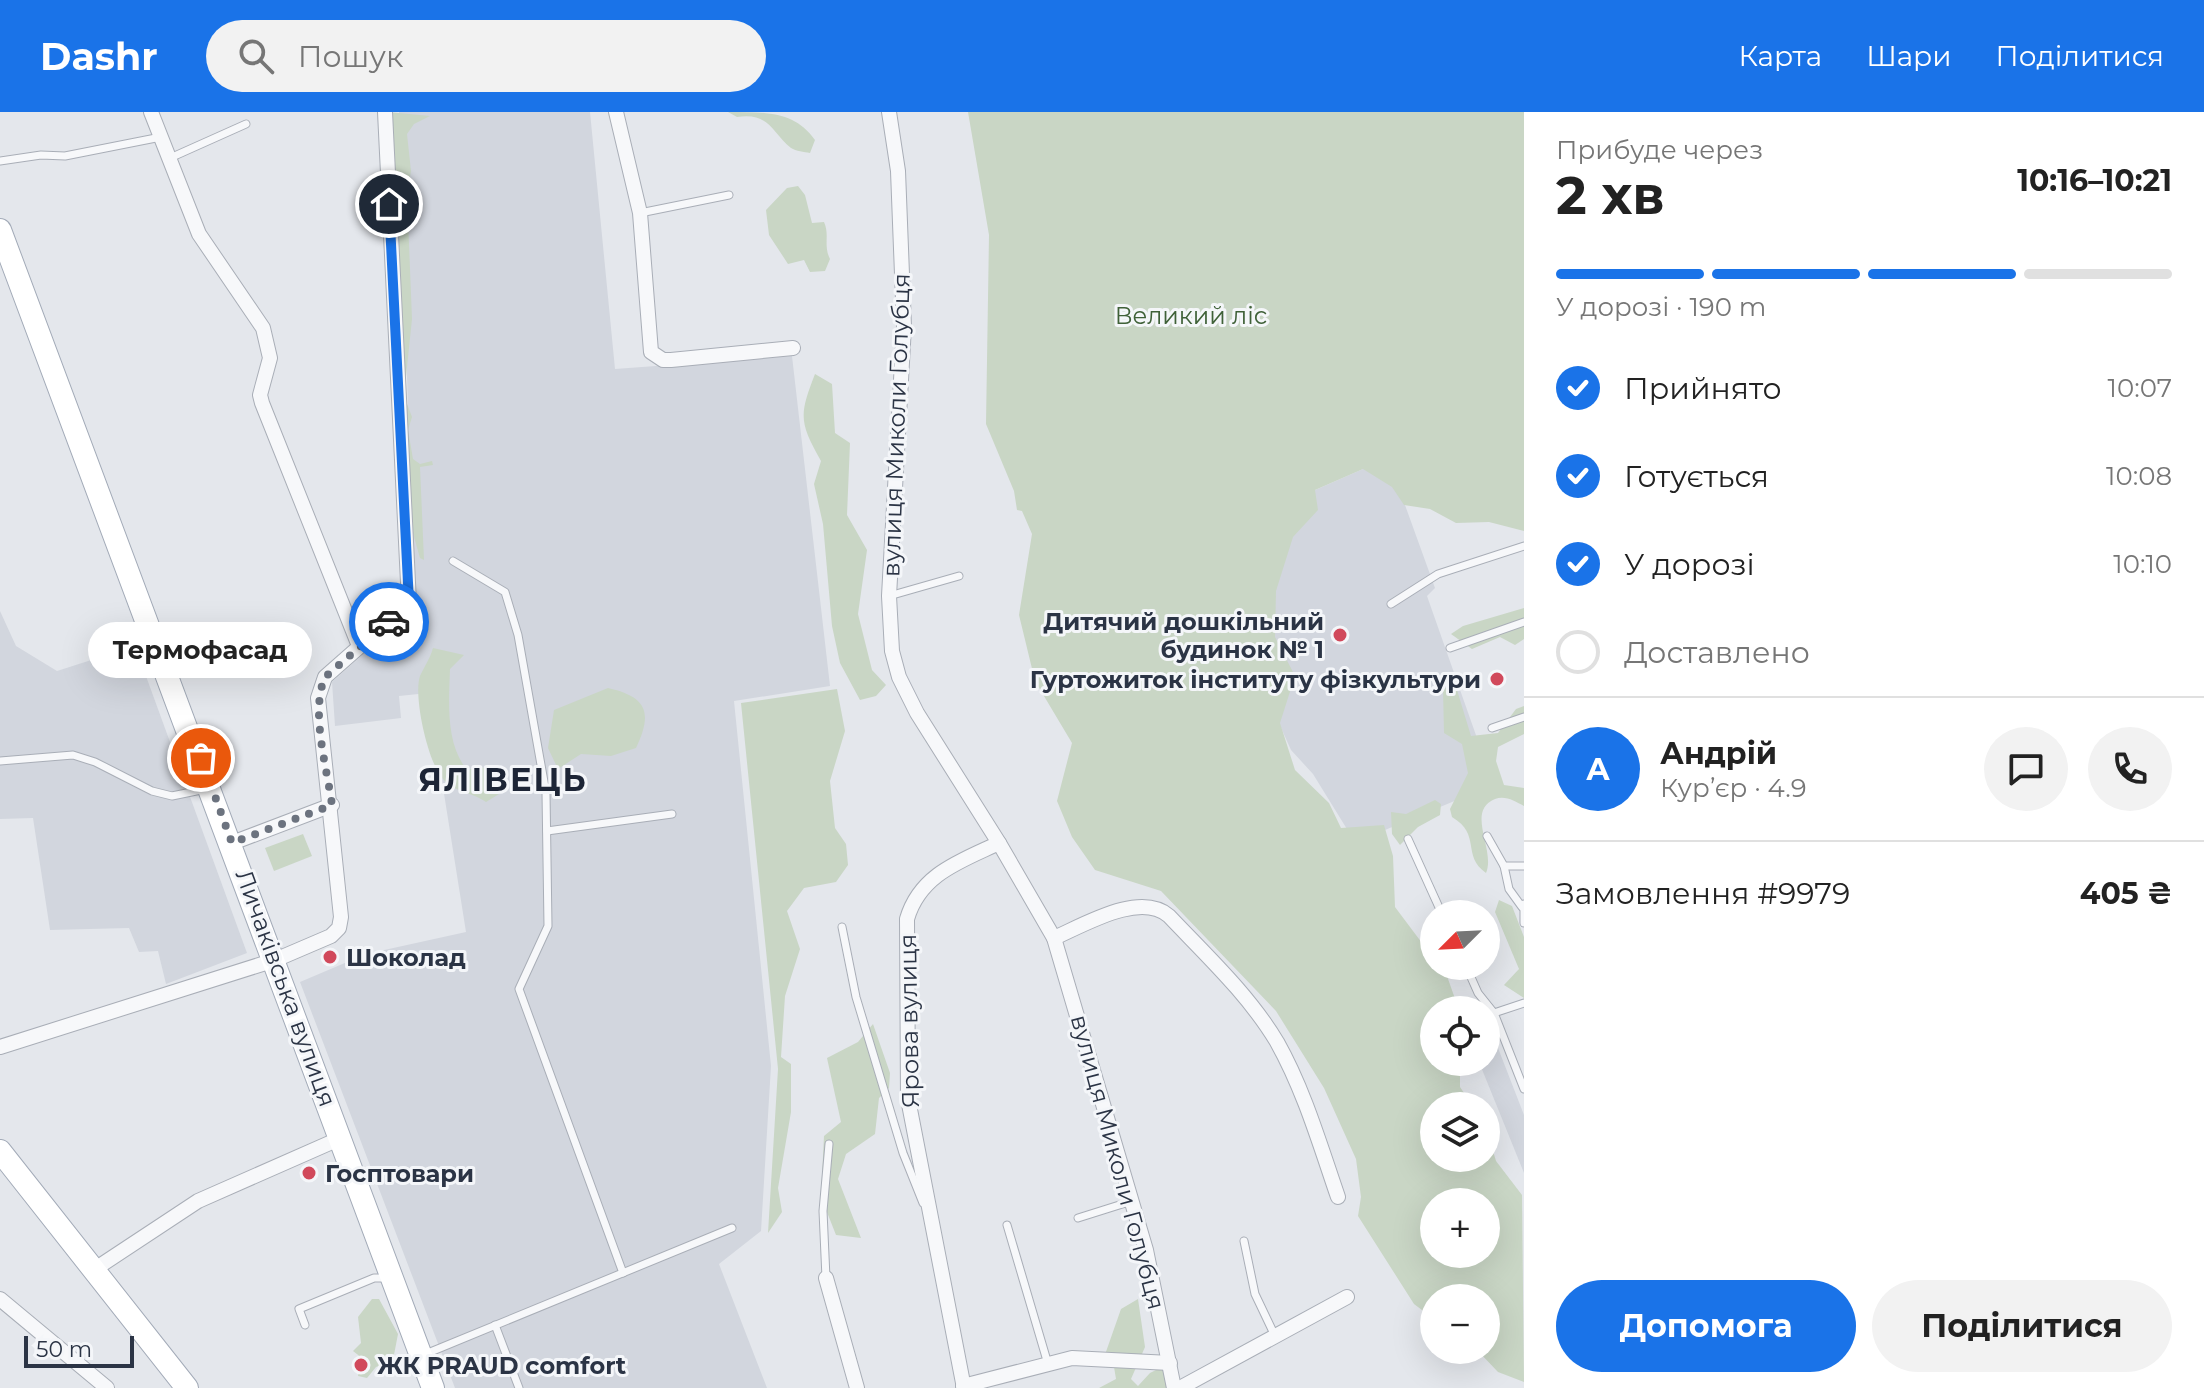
<!DOCTYPE html>
<html lang="uk">
<head>
<meta charset="utf-8">
<style>
	:root { --surface:#fff; --page:#f2f2f2; --text:#222; --muted:#767676; --line:#e0e0e0; --accent:#1a73e8 }
	body { margin:0; font-family:Montserrat,sans-serif; background:var(--page); color:var(--text); height:100vh; display:flex; flex-direction:column; font-size:30px; white-space:nowrap }
	* { box-sizing:border-box; margin:0 }
	p { font-size:26px; color:var(--muted) }
	.icon { flex:none; width:44px; height:44px; fill:none; stroke:currentColor; stroke-width:2; stroke-linecap:round; stroke-linejoin:round }
	.map { position:relative; flex:1; overflow:hidden }
	.drawer { display:flex; flex-direction:column; background:var(--surface); width:680px }
	.drawer>* { flex:none }
	.needle { width:52px; rotate:246deg }
	.buttons { position:absolute; left:1420px; top:788px; display:grid; gap:16px }
	.buttons a { display:grid; place-items:center; width:80px; height:80px; border-radius:50%; background:var(--surface); box-shadow:0 8px 32px #0002; font-size:40px }
	.scale { position:absolute; left:24px; bottom:20px; width:110px; box-sizing:border-box; padding-left:8px; border:4px solid #2b3445; border-top:0; font-size:22px; line-height:28px; white-space:nowrap; color:#2b3445; -webkit-text-stroke:6px #f4f6f9; paint-order:stroke }
	.pin { position:absolute; display:grid; place-items:center; width:68px; height:68px; color:#fff; margin:-34px; border:4px solid #fff; border-radius:50%; box-shadow:0 2px 8px #0007 }
	.courier { position:absolute; display:grid; place-items:center; width:80px; height:80px; margin:-40px; border:6px solid #1a73e8; border-radius:50%; background:#fff; color:#222; box-shadow:0 2px 10px #0007 }
	.bubble { position:absolute; height:56px; border-radius:28px; background:var(--surface); box-shadow:0 8px 32px #0002; font-size:26px; font-weight:700; line-height:56px; text-align:center }
	.summary em { font-style:normal; font-weight:700 }
	.summary div { display:flex; flex-direction:column-reverse }
	.summary { display:flex; align-items:center; justify-content:space-between; height:136px; padding:0 32px }
	h1 { font-size:52px; font-weight:700; line-height:60px }
	.bar { display:grid; grid-template-columns:repeat(4,1fr); gap:12px 8px; align-content:center; height:96px; padding:0 32px }
	.bar i { height:10px; border-radius:6px; background:var(--line) }
	.bar .selected { background:var(--accent) }
	.bar p { grid-column:span 4 }
	.line { display:flex; align-items:center; gap:20px; padding:0 32px; border-top:2px solid var(--line) }
	.line div { flex:1 }
	.round { display:grid; place-items:center; flex:none; width:84px; height:84px; border-radius:42px; background:var(--page) }
	ol { padding:0 32px; list-style:none }
	li { display:flex; align-items:center; gap:24px; height:88px }
	li p { margin-inline-start:auto }
	li .icon { padding:8px; border-radius:50%; background:var(--accent); color:#fff; stroke-width:4 }
	li:last-child { color:var(--muted) }
	li i { width:44px; height:44px; border:4px solid var(--line); border-radius:50% }
	.button { display:flex; gap:16px; margin-top:auto; padding:16px 32px }
	.button a { flex:1; height:92px; border-radius:48px; background:var(--accent); color:#fff; font-size:32px; font-weight:700; line-height:92px; text-align:center }
	.button a+a { background:var(--page); color:var(--text) }
	header { display:flex; align-items:center; gap:48px; box-sizing:border-box; height:112px; padding:0 40px; background:var(--accent); color:#fff }
	header strong { font-size:38px }
	nav { display:flex; gap:44px; margin-inline-start:auto; font-size:28px }
	.search { width:560px; height:72px; background:var(--page); display:flex; align-items:center; gap:20px; box-sizing:border-box; padding:0 28px; border-radius:44px; color:var(--muted); font-size:30px }
	main { display:flex; flex:1; min-height:0 }
	.map>svg:first-child { display:block }
	.built { fill:#d2d6de }
	.green { fill:#c9d6c5; fill-rule:evenodd }
	.lines { fill:none; stroke-linecap:round; stroke-linejoin:round }
	.service-casing { stroke:#a9aeb7; stroke-width:9 }
	.minor-casing { stroke:#a9aeb7; stroke-width:16 }
	.primary-casing { stroke:#a3abb8; stroke-width:24 }
	.service { stroke:#f7f8fa; stroke-width:7 }
	.minor { stroke:#f7f8fa; stroke-width:14 }
	.primary { stroke:#fff; stroke-width:22 }
	.done { stroke:#6c737f; stroke-width:8; stroke-dasharray:0 14.4 }
	.route { stroke:#1a73e8; stroke-width:10 }
	.poi-dot { fill:#d1495b; stroke:#f4f6f9; stroke-width:3 }
	.labels { text-anchor:middle; dominant-baseline:central; stroke-width:6; stroke-linejoin:round; paint-order:stroke }
	.park-label { font-size:24px; fill:#3f6138; stroke:#f4f6f9 }
	.street-label { font-size:24px; fill:#2b3445; stroke:#f4f6f9 }
	.poi-label { font-size:24px; font-weight:bold; fill:#2b3445; stroke:#f4f6f9; text-anchor:start }
	.district-label { font-size:32px; font-weight:bold; letter-spacing:2px; fill:#1d2536; stroke:#f4f6f9 }
</style>
</head>
<body>
<header>
<strong>Dashr</strong>
<div class="search"><svg class="icon" aria-label="search" viewBox="0 0 24 24"><circle cx="10" cy="10" r="6"/><path d="M15 15l6 6"/></svg>Пошук</div>
<nav><a>Карта</a><a>Шари</a><a>Поділитися</a></nav>
</header>
<main>
<div class="map">
<svg width="1524" height="1276" viewBox="0 0 1524 1276">
	<rect width="100%" height="100%" fill="#e4e7ec"/>
	<g class="built">
		<path d="M 399,0 L 590,0 L 615,257 L 792,244 L 830,574 L 734,589 L 771,954 L 761,1119 L 719,1152 L 767,1276 L 455,1276 L 300,870 L 366,842 L 466,820 L 428,581 L 399,584 L 401,606 L 335,614 L 332,570 L 414,497 Z"/>
		<path d="M 1388,346 L 1435,476 L 1427,484 L 1490,663 L 1488,675 L 1361,728 L 1350,722 L 1313,662 L 1291,638 L 1228,497 L 1304,383 Z"/>
		<path d="M 0,499 L 16,534 L 57,559 L 135,534 L 247,841 L 166,872 L 158,839 L 139,840 L 129,816 L 50,818 L 33,706 L 0,707 Z"/>
		<path d="M 1486,905 L 1524,1003 L 1524,1061 L 1479,950 L 1486,950 Z"/>
	</g>
	<g class="green">
		<path d="M 388,0 L 430,4 L 414,12 L 407,22 L 411,59 L 407,82 L 412,207 L 404,284 L 412,305 L 408,318 L 413,347 L 420,352 L 432,349 L 433,353 L 420,355 L 424,448 L 420,446 L 405,393 Z"/>
		<path d="M 728,0 C 768,0 795,0 815,28 L 810,41 C 804,40 796,39 791,36 C 772,21 770,0 737,5 Z"/>
		<path d="M 968,0 L 1524,0 L 1524,419 L 1489,410 L 1456,411 L 1430,397 L 1404,393 L 1392,375 L 1363,357 L 1315,378 L 1318,398 L 1293,425 L 1276,479 L 1275,525 L 1295,564 L 1280,611 L 1295,658 L 1329,691 L 1341,716 L 1384,713 L 1393,744 L 1395,795 L 1434,847 L 1434,854 L 1440,854 L 1447,864 L 1459,898 L 1434,898 L 1434,950 L 1460,950 L 1460,975 L 1473,994 L 1434,994 L 1434,1046 L 1486,1046 L 1486,1016 L 1496,1049 L 1522,1083 L 1524,1270 L 1498,1260 L 1477,1238 L 1486,1238 L 1486,1186 L 1434,1186 L 1434,1207 L 1414,1192 L 1358,1104 L 1361,1085 L 1356,1047 L 1324,976 L 1276,899 L 1161,779 L 1095,758 L 1072,725 L 1057,689 L 1072,631 L 1035,569 L 1019,503 L 1032,422 L 1022,399 L 1017,398 L 1014,379 L 986,312 L 989,123 ZM 1434,1090 L 1486,1090 L 1486,1142 L 1434,1142 Z"/>
		<path d="M 798,74 L 805,83 L 812,111 L 824,110 C 830,123 823,133 830,147 L 825,159 L 810,160 L 804,148 L 788,152 L 769,123 L 766,98 L 787,76 Z"/>
		<path d="M 815,262 L 832,272 L 835,321 L 850,331 L 847,403 L 867,438 L 858,502 L 872,558 L 886,573 L 876,584 L 860,588 L 840,551 L 832,514 L 823,412 L 814,372 L 821,349 C 799,310 799,303 815,262 Z"/>
		<path d="M 1524,496 L 1524,527 L 1515,533 L 1500,525 L 1472,537 L 1451,522 L 1463,514 Z"/>
		<path d="M 433,536 L 464,543 L 450,557 C 449,589 445,633 468,659 L 475,654 C 492,656 497,664 504,679 L 486,690 C 472,680 453,680 443,667 C 428,651 413,584 420,564 C 424,555 430,547 433,536 Z"/>
		<path d="M 1449,574 L 1457,578 L 1471,624 L 1498,621 L 1516,597 L 1524,594 L 1524,622 L 1498,635 L 1496,649 L 1504,673 L 1524,676 L 1524,694 C 1515,689 1505,683 1495,687 C 1465,699 1496,738 1486,761 C 1461,743 1482,723 1452,705 L 1450,697 L 1468,661 L 1462,632 L 1444,621 L 1443,578 Z"/>
		<path d="M 608,576 C 647,585 653,600 636,636 L 611,644 L 581,642 L 558,657 L 548,636 L 554,598 Z"/>
		<path d="M 837,577 L 845,619 L 830,669 L 835,716 L 846,732 L 848,753 L 836,770 L 804,776 L 787,799 L 800,837 L 785,884 L 781,945 L 791,952 L 791,1000 L 778,1076 L 782,1100 L 768,1121 L 778,957 L 741,591 Z"/>
		<path d="M 1435,688 L 1441,692 L 1440,703 L 1418,715 L 1400,733 L 1392,722 L 1391,700 L 1406,702 Z"/>
		<path d="M 303,722 L 312,744 L 274,759 L 265,736 Z"/>
		<path d="M 1499,788 L 1512,794 L 1524,825 L 1524,886 L 1504,873 L 1519,857 L 1495,800 Z"/>
		<path d="M 873,912 L 890,961 L 889,976 L 879,986 L 875,1022 L 846,1042 L 838,1067 L 861,1126 L 836,1123 L 821,1085 L 824,1024 L 841,1010 L 827,946 L 858,930 Z"/>
		<path d="M 372,1187 L 379,1187 L 398,1222 L 393,1248 L 376,1255 L 367,1266 L 358,1264 L 362,1246 L 353,1239 L 361,1231 L 358,1205 Z"/>
		<path d="M 1138,1187 L 1145,1235 L 1131,1267 L 1138,1274 L 1150,1261 L 1174,1249 L 1178,1251 L 1169,1276 L 1099,1276 L 1116,1267 L 1114,1255 L 1101,1254 L 1121,1197 Z"/>
	</g>
	<g class="lines">
		<g class="service-casing">
			<g id="service">
				<path d="M 170,46 L 246,12"/>
				<path d="M 0,49 L 41,43 L 65,44 L 161,25"/>
				<path d="M 640,101 L 729,83"/>
				<path d="M 453,449 L 505,480 L 518,523 L 546,681 L 548,814 L 519,877 L 623,1161"/>
				<path d="M 889,484 L 959,464"/>
				<path d="M 1391,492 L 1438,462 L 1524,434"/>
				<path d="M 1450,536 L 1524,510"/>
				<path d="M 1492,616 L 1524,605"/>
				<path d="M 0,649 L 73,643 L 95,650 L 152,679 L 172,684 L 206,677"/>
				<path d="M 547,719 L 672,702"/>
				<path d="M 1487,724 L 1504,754 L 1524,754"/>
				<path d="M 1408,727 L 1442,802"/>
				<path d="M 1504,754 L 1509,777 L 1522,795"/>
				<path d="M 1524,792 L 1524,811"/>
				<path d="M 842,815 L 856,885 L 903,1041 L 923,1091"/>
				<path d="M 1466,854 L 1478,881 L 1494,901 L 1524,891"/>
				<path d="M 1494,901 L 1524,977"/>
				<path d="M 1078,1106 L 1132,1089"/>
				<path d="M 1007,1113 L 1048,1252"/>
				<path d="M 1244,1129 L 1255,1182 L 1275,1224"/>
				<path d="M 826,1166 L 823,1099 L 829,1032"/>
				<path d="M 305,1213 L 299,1197 L 374,1166 L 386,1166"/>
				<path d="M 495,1213 L 519,1276"/>
				<path d="M 423,1243 L 732,1116"/>
			</g>
		</g>
		<g class="minor-casing">
			<g id="minor">
				<path d="M 151,0 L 199,122 L 263,216 L 270,246 L 260,283 L 262,291 L 359,534"/>
				<path d="M 616,0 L 640,101 L 651,240 L 663,248 L 671,248 L 793,236"/>
				<path d="M 889,0 L 898,59 L 904,214 L 889,484 L 892,539 L 899,565 L 917,601 L 999,731 L 1054,826 L 1146,1138 L 1174,1276"/>
				<path d="M 232,731 L 332,693"/>
				<path d="M 1054,826 C 1084,813 1140,779 1169,804 C 1206,843 1249,883 1277,930 C 1304,978 1320,1033 1338,1085"/>
				<path d="M 0,935 L 275,848 L 331,824 L 339,816 L 341,805 L 318,586 L 325,565 L 409,491 L 385,0"/>
				<path d="M 95,1157 L 198,1089 L 341,1026"/>
				<path d="M 826,1166 L 857,1276"/>
				<path d="M 0,1187 L 107,1276"/>
				<path d="M 963,1274 L 1072,1246 L 1170,1251"/>
				<path d="M 964,1276 L 908,987 L 907,807 C 920,762 961,749 999,731"/>
				<path d="M 1180,1276 L 1347,1185"/>
			</g>
		</g>
		<g class="primary-casing">
			<g id="primary">
				<path d="M 0,118 L 433,1276"/>
				<path d="M 0,1039 L 187,1276"/>
			</g>
		</g>
		<use href="#service" class="service"/>
		<use href="#minor" class="minor"/>
		<use href="#primary" class="primary"/>
	</g>
	<g class="lines">
		<path class="done" d="M 201,646 L 232,731 L 332,693 C 327,656 310,599 325,565 L 389,510"/>
		<path class="route" d="M 389,510 L 409,491 L 389,92"/>
	</g>
	<g class="poi-dot">
		<circle cx="1340" cy="523" r="8"/>
		<circle cx="1497" cy="567" r="8"/>
		<circle cx="330" cy="845" r="8"/>
		<circle cx="309" cy="1061" r="8"/>
		<circle cx="361" cy="1253" r="8"/>
	</g>
	<g class="labels">
		<g class="park-label">
			<text x="1191" y="203">Великий ліс</text>
		</g>
		<g class="street-label">
			<text transform="translate(896 313) rotate(-88)">вулиця Миколи Голубця</text>
			<text transform="translate(286 876) rotate(70)">Личаківська вулиця</text>
			<text transform="translate(909 909) rotate(-91)">Ярова вулиця</text>
			<text transform="translate(1118 1050) rotate(75)">вулиця Миколи Голубця</text>
		</g>
		<g class="poi-label">
			<text x="1324" y="509" text-anchor="end">Дитячий дошкільний<tspan x="1324" dy="28">будинок № 1</tspan></text>
			<text x="1481" y="567" text-anchor="end">Гуртожиток інституту фізкультури</text>
			<text x="346" y="845">Шоколад</text>
			<text x="325" y="1061">Госптовари</text>
			<text x="377" y="1253">ЖК PRAUD comfort</text>
		</g>
		<g class="district-label">
			<text x="503" y="667">ЯЛІВЕЦЬ</text>
		</g>
	</g>
</svg>
<div class="buttons">
<a><svg class="needle" viewBox="-14 -14 28 28"><path d="M0-13l5 13h-10z" fill="#e53935"/><path d="M0 13l5-13h-10z" fill="#767676"/></svg></a>
<a><svg class="icon" aria-label="locate" viewBox="0 0 24 24"><circle cx="12" cy="12" r="6"/><path d="M12 2v4M12 18v4M2 12h4M18 12h4"/></svg></a>
<a><svg class="icon" aria-label="layers" viewBox="0 0 24 24"><path d="M12 4l9 5-9 5-9-5zM3 14l9 5 9-5"/></svg></a>
<a>+</a>
<a>−</a>
</div>
<div class="scale">50 m</div>
<div class="pin" style="left:201px;top:646px;background:#ea580c"><svg class="icon" aria-label="bag" viewBox="0 0 24 24"><path d="M5 8h14l-1 12H6zM9 8a3 3 0 0 1 6 0"/></svg></div>
<div class="pin" style="left:389px;top:92px;background:#1f2937"><svg class="icon" aria-label="home" viewBox="0 0 24 24"><path d="M3 11l9-7 9 7M6 9v11h12V9"/></svg></div>
<div class="courier" style="left:389px;top:510px"><svg class="icon" aria-label="car" viewBox="0 0 24 24"><path d="M5 17H2v-5l4-1 3-4h7l3 4 3 1v5h-3M9 17h6M6 11h13"/><circle cx="7" cy="17" r="2"/><circle cx="17" cy="17" r="2"/></svg></div>
<div class="bubble" style="left:88px;top:510px;width:224px">Термофасад</div>
</div>
<section class="drawer">
<div class="summary"><div><h1>2 хв</h1><p>Прибуде через</p></div><em>10:16–10:21</em></div>
<div class="bar"><i class="selected"></i><i class="selected"></i><i class="selected"></i><i></i><p>У дорозі · 190 m</p></div>
<ol>
<li><svg class="icon" aria-label="check" viewBox="0 0 24 24"><path d="M5 12l5 5 9-10"/></svg>Прийнято<p>10:07</p></li>
<li><svg class="icon" aria-label="check" viewBox="0 0 24 24"><path d="M5 12l5 5 9-10"/></svg>Готується<p>10:08</p></li>
<li><svg class="icon" aria-label="check" viewBox="0 0 24 24"><path d="M5 12l5 5 9-10"/></svg>У дорозі<p>10:10</p></li>
<li><i></i>Доставлено</li>
</ol>
<div class="line" style="height:144px"><b class="round" style="background:var(--accent);color:#fff">А</b><div><b>Андрій</b><p>Кур’єр · 4.9</p></div><a class="round"><svg class="icon" aria-label="chat" viewBox="0 0 24 24"><path d="M4 5h16v11H9l-5 4z"/></svg></a><a class="round"><svg class="icon" aria-label="phone" viewBox="0 0 24 24"><path d="M5 4h4l2 5-3 2q2 4 5 5l2-3 5 2v4C11 20 4 13 5 4z"/></svg></a></div>
<div class="line" style="height:104px"><div>Замовлення #9979</div><b>405 ₴</b></div>
<div class="button"><a>Допомога</a><a>Поділитися</a></div>
</section>
</main>
</body>
</html>
